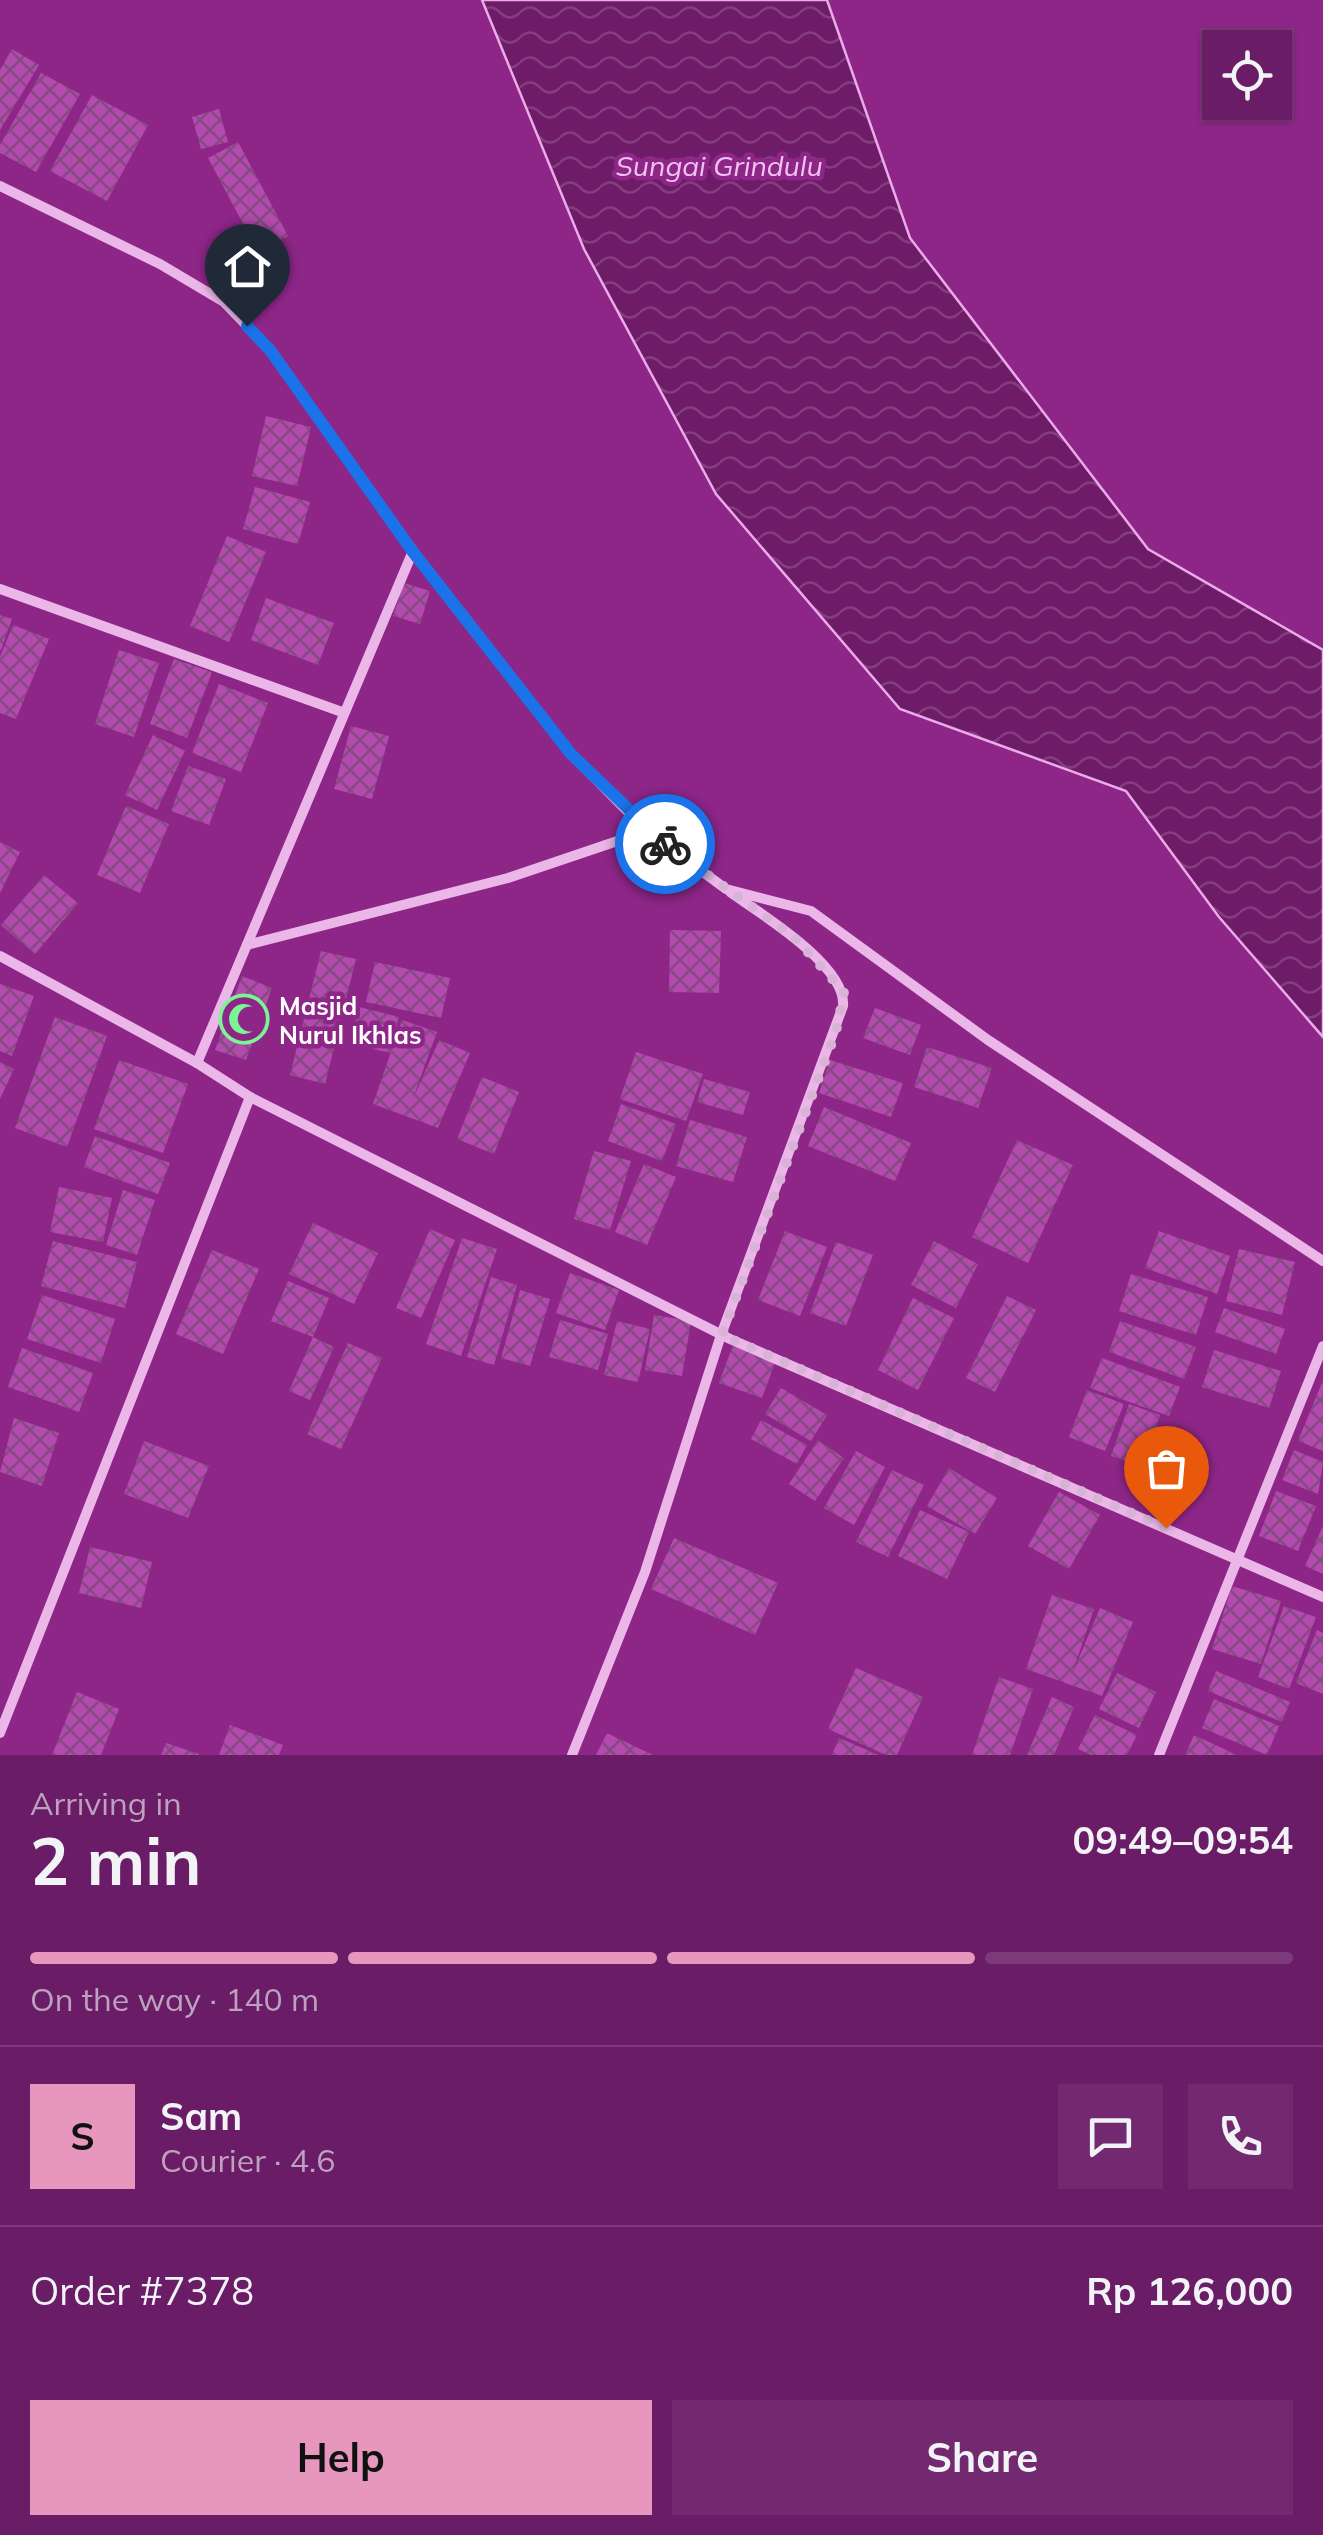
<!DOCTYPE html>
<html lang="en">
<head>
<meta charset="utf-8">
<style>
	:root { --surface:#6a1c66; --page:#72296f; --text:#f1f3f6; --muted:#bea1bf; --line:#7d3a7a; --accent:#e797bd }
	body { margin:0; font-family:Mulish,sans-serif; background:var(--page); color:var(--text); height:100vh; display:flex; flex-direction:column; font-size:38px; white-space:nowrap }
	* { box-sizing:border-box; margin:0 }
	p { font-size:32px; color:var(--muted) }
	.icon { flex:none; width:55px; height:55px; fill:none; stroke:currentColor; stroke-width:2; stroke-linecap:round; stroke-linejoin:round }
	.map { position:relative; height:1755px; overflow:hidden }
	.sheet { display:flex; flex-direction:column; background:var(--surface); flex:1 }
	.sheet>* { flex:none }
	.controls { position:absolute; left:1202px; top:30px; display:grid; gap:20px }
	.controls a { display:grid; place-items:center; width:90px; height:90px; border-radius:0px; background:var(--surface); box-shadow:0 2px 8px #0004,0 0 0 2px var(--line); font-size:50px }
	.pin { position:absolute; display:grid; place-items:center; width:85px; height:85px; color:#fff; margin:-102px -42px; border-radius:50% 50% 50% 0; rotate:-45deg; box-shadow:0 0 10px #0007 }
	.pin .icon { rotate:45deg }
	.courier { position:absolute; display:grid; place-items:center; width:100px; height:100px; margin:-50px; border:8px solid #1a73e8; border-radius:50%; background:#fff; color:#222; box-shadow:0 2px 12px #0007 }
	.summary em { font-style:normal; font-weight:700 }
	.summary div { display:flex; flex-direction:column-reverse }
	.summary { display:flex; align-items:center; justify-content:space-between; height:170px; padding:0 30px }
	h1 { font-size:65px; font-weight:700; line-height:75px }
	.bar { display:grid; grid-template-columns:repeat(4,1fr); gap:15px 10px; align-content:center; height:120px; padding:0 30px }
	.bar i { height:12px; border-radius:8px; background:var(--line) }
	.bar .active { background:var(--accent) }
	.bar p { grid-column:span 4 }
	.line { display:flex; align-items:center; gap:25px; padding:0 30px; border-top:2px solid var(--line) }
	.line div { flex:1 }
	.round { display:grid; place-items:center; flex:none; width:105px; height:105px; border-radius:0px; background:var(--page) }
	.cta { display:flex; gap:20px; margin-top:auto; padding:20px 30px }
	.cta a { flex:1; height:115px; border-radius:0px; background:var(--accent); color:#111; font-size:40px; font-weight:700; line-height:115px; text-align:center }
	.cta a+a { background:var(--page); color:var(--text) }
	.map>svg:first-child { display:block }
	.water { fill:url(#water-waves); stroke:#ebabe9; stroke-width:2.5 }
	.building { fill:url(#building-cross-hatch) }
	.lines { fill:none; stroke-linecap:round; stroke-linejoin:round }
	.street { stroke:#ebb6e8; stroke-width:10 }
	.done { stroke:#d7b3d5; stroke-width:10; stroke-dasharray:0 18 }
	.route { stroke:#1a73e8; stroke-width:12 }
	.labels { text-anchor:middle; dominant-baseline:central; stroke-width:9; stroke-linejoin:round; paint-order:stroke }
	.poi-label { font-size:25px; font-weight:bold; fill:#fff; stroke:#8e2688; text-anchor:start }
	.water-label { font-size:28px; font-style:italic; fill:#f2c2f0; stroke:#8e2688 }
</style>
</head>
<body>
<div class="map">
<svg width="1323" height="1755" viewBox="0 0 1323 1755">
	<defs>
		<pattern id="water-waves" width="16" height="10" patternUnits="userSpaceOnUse" patternTransform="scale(2.5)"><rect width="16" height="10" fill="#6e1b68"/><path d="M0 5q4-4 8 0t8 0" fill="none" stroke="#843d7f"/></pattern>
		<pattern id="building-cross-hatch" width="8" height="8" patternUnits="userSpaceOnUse" patternTransform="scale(2.5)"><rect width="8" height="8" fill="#b34aae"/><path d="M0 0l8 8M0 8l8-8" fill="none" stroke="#854b82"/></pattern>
	</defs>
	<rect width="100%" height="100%" fill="#8e2688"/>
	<path class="water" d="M 482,0 L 827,0 L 910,238 L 1148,549 L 1323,650 L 1323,1037 L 1219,917 L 1126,791 L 900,709 L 716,494 L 584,249 Z"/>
	<g class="building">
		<path d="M 12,49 L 39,65 L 0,130 L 0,70 Z"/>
		<path d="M 41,73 L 80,94 L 36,172 L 0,153 L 0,145 Z"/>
		<path d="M 92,95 L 148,125 L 107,201 L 50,171 Z"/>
		<path d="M 219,109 L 228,142 L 201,149 L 192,117 Z"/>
		<path d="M 238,142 L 288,236 L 258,252 L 208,158 Z"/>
		<path d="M 266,416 L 311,427 L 297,486 L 252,476 Z"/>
		<path d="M 255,487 L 310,502 L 298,544 L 243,529 Z"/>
		<path d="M 227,536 L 266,552 L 229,642 L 190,626 Z"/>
		<path d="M 404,583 L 430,591 L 420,624 L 393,616 Z"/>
		<path d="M 266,598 L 334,623 L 318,665 L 251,640 Z"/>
		<path d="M 0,615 L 12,619 L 1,650 L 0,650 Z"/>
		<path d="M 13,625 L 49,639 L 16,719 L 0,713 L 0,657 Z"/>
		<path d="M 119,650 L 159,663 L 134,737 L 95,724 Z"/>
		<path d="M 174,659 L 212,672 L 187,738 L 150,724 Z"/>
		<path d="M 219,684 L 268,703 L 241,772 L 192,753 Z"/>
		<path d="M 351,726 L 389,736 L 372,799 L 334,789 Z"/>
		<path d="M 153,735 L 185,751 L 157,810 L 125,795 Z"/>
		<path d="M 188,766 L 226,779 L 209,825 L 171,811 Z"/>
		<path d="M 126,806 L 169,824 L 140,893 L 97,875 Z"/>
		<path d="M 0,842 L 20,852 L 0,893 Z"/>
		<path d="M 44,875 L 78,903 L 35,954 L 1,925 Z"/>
		<path d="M 670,930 L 721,931 L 719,993 L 669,992 Z"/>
		<path d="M 321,951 L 356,959 L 325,1084 L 290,1075 Z"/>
		<path d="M 375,962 L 450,978 L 441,1018 L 366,1002 Z"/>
		<path d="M 242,976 L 272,988 L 246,1060 L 215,1050 Z"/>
		<path d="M 0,984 L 34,996 L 12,1056 L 0,1051 Z"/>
		<path d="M 359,1007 L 399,1017 L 391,1053 L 350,1044 Z"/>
		<path d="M 875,1008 L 921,1025 L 910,1055 L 863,1038 Z"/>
		<path d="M 55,1017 L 107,1036 L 67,1147 L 15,1128 Z"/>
		<path d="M 402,1020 L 437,1032 L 412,1101 L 439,1040 L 470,1053 L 438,1128 L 373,1104 Z"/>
		<path d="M 927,1047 L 992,1068 L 978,1108 L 914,1087 Z"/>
		<path d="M 636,1052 L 703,1074 L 686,1121 L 620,1099 Z"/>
		<path d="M 119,1060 L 188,1084 L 163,1153 L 94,1129 Z"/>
		<path d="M 830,1060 L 903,1083 L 891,1117 L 819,1093 Z"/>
		<path d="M 0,1062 L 14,1069 L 0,1099 Z"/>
		<path d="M 482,1077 L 519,1092 L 494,1154 L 457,1139 Z"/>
		<path d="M 704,1079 L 750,1092 L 743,1115 L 697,1102 Z"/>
		<path d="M 621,1104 L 676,1124 L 662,1161 L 608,1141 Z"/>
		<path d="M 824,1107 L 911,1143 L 895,1181 L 808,1146 Z"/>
		<path d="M 690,1120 L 747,1137 L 733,1182 L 676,1166 Z"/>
		<path d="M 95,1136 L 170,1163 L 158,1194 L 84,1167 Z"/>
		<path d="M 1017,1140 L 1073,1165 L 1028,1263 L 972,1237 Z"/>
		<path d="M 594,1151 L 631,1161 L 610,1230 L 574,1219 Z"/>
		<path d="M 644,1164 L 676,1177 L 647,1245 L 615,1232 Z"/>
		<path d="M 59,1187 L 112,1198 L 103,1242 L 50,1232 Z"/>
		<path d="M 123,1190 L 155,1200 L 137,1255 L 106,1245 Z"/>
		<path d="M 313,1223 L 378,1253 L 354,1304 L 289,1274 Z"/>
		<path d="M 430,1229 L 455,1240 L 421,1318 L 396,1308 Z"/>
		<path d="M 785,1231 L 827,1247 L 800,1316 L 758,1300 Z"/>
		<path d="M 1159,1231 L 1230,1256 L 1217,1294 L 1145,1268 Z"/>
		<path d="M 462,1238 L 497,1249 L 461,1356 L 426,1344 Z"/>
		<path d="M 53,1241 L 137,1262 L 125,1308 L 41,1286 Z"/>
		<path d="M 934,1241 L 978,1264 L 956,1308 L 911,1285 Z"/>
		<path d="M 836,1242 L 873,1255 L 846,1326 L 810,1313 Z"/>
		<path d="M 1239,1249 L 1295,1262 L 1282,1315 L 1226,1301 Z"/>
		<path d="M 212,1250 L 259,1269 L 223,1354 L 176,1334 Z"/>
		<path d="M 570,1273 L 619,1290 L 605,1330 L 556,1313 Z"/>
		<path d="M 1131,1274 L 1208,1297 L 1196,1335 L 1119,1311 Z"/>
		<path d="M 491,1277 L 517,1285 L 494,1365 L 467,1357 Z"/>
		<path d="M 288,1281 L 329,1298 L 313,1337 L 271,1321 Z"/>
		<path d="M 520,1290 L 550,1299 L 530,1366 L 501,1358 Z"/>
		<path d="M 42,1295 L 115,1319 L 101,1363 L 27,1339 Z"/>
		<path d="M 1007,1296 L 1036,1310 L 995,1392 L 966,1378 Z"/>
		<path d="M 913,1298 L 954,1318 L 918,1390 L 878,1370 Z"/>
		<path d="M 1224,1308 L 1285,1329 L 1276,1354 L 1215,1332 Z"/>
		<path d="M 654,1315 L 691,1321 L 682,1376 L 645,1370 Z"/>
		<path d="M 560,1320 L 608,1334 L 598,1370 L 549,1357 Z"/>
		<path d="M 617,1321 L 650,1329 L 638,1382 L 604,1375 Z"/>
		<path d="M 1120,1321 L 1196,1347 L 1184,1379 L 1109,1352 Z"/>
		<path d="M 313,1337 L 334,1347 L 310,1400 L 289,1391 Z"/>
		<path d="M 348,1343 L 382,1358 L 341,1449 L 307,1434 Z"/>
		<path d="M 733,1345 L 776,1360 L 762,1398 L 719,1383 Z"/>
		<path d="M 22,1348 L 93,1373 L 79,1412 L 8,1387 Z"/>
		<path d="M 1214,1350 L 1281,1371 L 1269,1408 L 1202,1387 Z"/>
		<path d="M 1102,1358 L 1180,1387 L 1169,1416 L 1090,1388 Z"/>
		<path d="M 1323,1380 L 1323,1451 L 1298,1441 Z"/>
		<path d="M 781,1388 L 827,1415 L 811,1441 L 765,1414 Z"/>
		<path d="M 1087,1390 L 1124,1404 L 1105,1451 L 1069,1437 Z"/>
		<path d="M 1129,1404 L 1160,1415 L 1143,1466 L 1111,1456 Z"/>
		<path d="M 14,1418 L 59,1433 L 42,1486 L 0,1472 Z"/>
		<path d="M 761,1420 L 807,1445 L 797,1464 L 751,1439 Z"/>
		<path d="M 818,1440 L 844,1458 L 815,1501 L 789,1484 Z"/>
		<path d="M 144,1441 L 209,1466 L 188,1518 L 124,1494 Z"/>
		<path d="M 1294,1450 L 1323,1462 L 1318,1494 L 1282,1480 Z"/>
		<path d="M 856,1451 L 885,1467 L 854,1525 L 824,1508 Z"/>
		<path d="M 949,1468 L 997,1498 L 975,1534 L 927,1506 Z"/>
		<path d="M 892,1470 L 924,1485 L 888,1557 L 856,1542 Z"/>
		<path d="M 1276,1491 L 1316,1506 L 1298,1551 L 1259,1536 Z"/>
		<path d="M 1059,1492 L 1100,1515 L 1069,1569 L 1028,1546 Z"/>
		<path d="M 920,1510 L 969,1532 L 947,1579 L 898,1556 Z"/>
		<path d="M 1323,1526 L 1323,1574 L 1305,1566 Z"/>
		<path d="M 674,1538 L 778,1583 L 755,1635 L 651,1589 Z"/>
		<path d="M 90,1547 L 152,1562 L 141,1608 L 79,1593 Z"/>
		<path d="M 1232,1586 L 1281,1601 L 1261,1664 L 1212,1649 Z"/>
		<path d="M 1052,1595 L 1094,1609 L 1072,1674 L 1100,1608 L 1133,1622 L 1102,1696 L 1026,1669 Z"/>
		<path d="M 1284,1606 L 1316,1617 L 1289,1689 L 1258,1677 Z"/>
		<path d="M 1317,1630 L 1323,1633 L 1323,1694 L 1296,1683 Z"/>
		<path d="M 856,1668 L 923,1697 L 897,1755 L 886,1755 L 828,1729 Z"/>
		<path d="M 1216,1671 L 1290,1702 L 1282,1722 L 1208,1691 Z"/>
		<path d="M 1117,1673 L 1156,1692 L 1139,1728 L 1099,1709 Z"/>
		<path d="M 999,1677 L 1033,1689 L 1010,1755 L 972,1755 Z"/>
		<path d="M 77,1692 L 119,1709 L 101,1755 L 52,1755 Z"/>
		<path d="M 1052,1697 L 1074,1707 L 1054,1755 L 1027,1755 Z"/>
		<path d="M 1214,1699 L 1279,1726 L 1267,1755 L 1202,1728 Z"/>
		<path d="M 1095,1715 L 1137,1735 L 1127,1755 L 1091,1755 L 1078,1749 Z"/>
		<path d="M 230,1725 L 283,1745 L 279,1755 L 219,1755 Z"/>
		<path d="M 607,1733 L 653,1755 L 596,1755 Z"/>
		<path d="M 1194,1735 L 1237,1755 L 1185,1755 Z"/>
		<path d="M 839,1738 L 879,1755 L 832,1755 Z"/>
		<path d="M 166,1743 L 199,1754 L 199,1755 L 161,1755 Z"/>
	</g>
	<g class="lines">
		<g class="street">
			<path d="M 0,186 L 160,264 L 224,302 L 270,350 L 413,551 L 571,754 L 647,831 L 726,889 L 811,911 L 988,1040 L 1323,1261"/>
			<path d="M 0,589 L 342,712"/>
			<path d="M 247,945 L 508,878 L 647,831"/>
			<path d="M 0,956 L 197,1063 L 250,1097 L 730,1339 L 1323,1597"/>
			<path d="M 197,1063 L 413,551"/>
			<path d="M 0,1733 L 250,1097"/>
			<path d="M 572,1755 L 645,1572 L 721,1335 L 843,1006 C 847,966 761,914 730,892"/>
			<path d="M 1159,1755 L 1323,1346"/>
		</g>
	</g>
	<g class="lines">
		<path class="done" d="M 665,844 L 794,937 L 844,992 L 836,1032 L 722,1335 L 1166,1528"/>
		<path class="route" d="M 247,326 L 270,350 L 413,552 L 571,754 L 665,844"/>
	</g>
	<defs>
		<g id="mosque-ring" transform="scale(2.5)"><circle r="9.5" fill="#8e2688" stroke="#7bf494" stroke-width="1.5"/><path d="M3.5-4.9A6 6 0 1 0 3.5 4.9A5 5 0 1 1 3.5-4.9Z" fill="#7bf494"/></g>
	</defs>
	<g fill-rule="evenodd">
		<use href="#mosque-ring" x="244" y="1019"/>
	</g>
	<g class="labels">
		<g class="poi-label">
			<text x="279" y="1005">Masjid<tspan x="279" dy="29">Nurul Ikhlas</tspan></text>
		</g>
		<g class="water-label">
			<text x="719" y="165">Sungai Grindulu</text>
		</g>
	</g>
</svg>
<div class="controls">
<a><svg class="icon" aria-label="locate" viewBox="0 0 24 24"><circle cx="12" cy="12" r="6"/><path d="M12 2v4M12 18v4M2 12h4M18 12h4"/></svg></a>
</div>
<div class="pin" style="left:1166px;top:1528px;background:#ea580c"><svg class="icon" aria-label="bag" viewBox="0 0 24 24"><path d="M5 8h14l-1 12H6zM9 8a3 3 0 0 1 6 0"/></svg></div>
<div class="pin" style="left:247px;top:326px;background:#1f2937"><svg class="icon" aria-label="home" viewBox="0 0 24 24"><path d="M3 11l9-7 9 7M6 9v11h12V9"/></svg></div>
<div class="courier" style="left:665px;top:844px"><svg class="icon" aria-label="bike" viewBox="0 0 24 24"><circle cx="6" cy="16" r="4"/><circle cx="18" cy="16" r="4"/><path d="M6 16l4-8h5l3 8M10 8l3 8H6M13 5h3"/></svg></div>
</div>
<section class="sheet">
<div class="summary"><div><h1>2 min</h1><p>Arriving in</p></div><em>09:49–09:54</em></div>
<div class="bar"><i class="active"></i><i class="active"></i><i class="active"></i><i></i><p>On the way · 140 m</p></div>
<div class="line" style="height:180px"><b class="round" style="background:var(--accent);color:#111">S</b><div><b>Sam</b><p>Courier · 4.6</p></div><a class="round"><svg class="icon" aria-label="chat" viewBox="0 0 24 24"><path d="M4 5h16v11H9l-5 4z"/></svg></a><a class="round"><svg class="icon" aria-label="phone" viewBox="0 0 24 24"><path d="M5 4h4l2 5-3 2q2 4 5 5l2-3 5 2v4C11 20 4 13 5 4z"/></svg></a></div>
<div class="line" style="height:130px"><div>Order #7378</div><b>Rp 126,000</b></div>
<div class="cta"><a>Help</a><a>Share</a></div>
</section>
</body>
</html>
